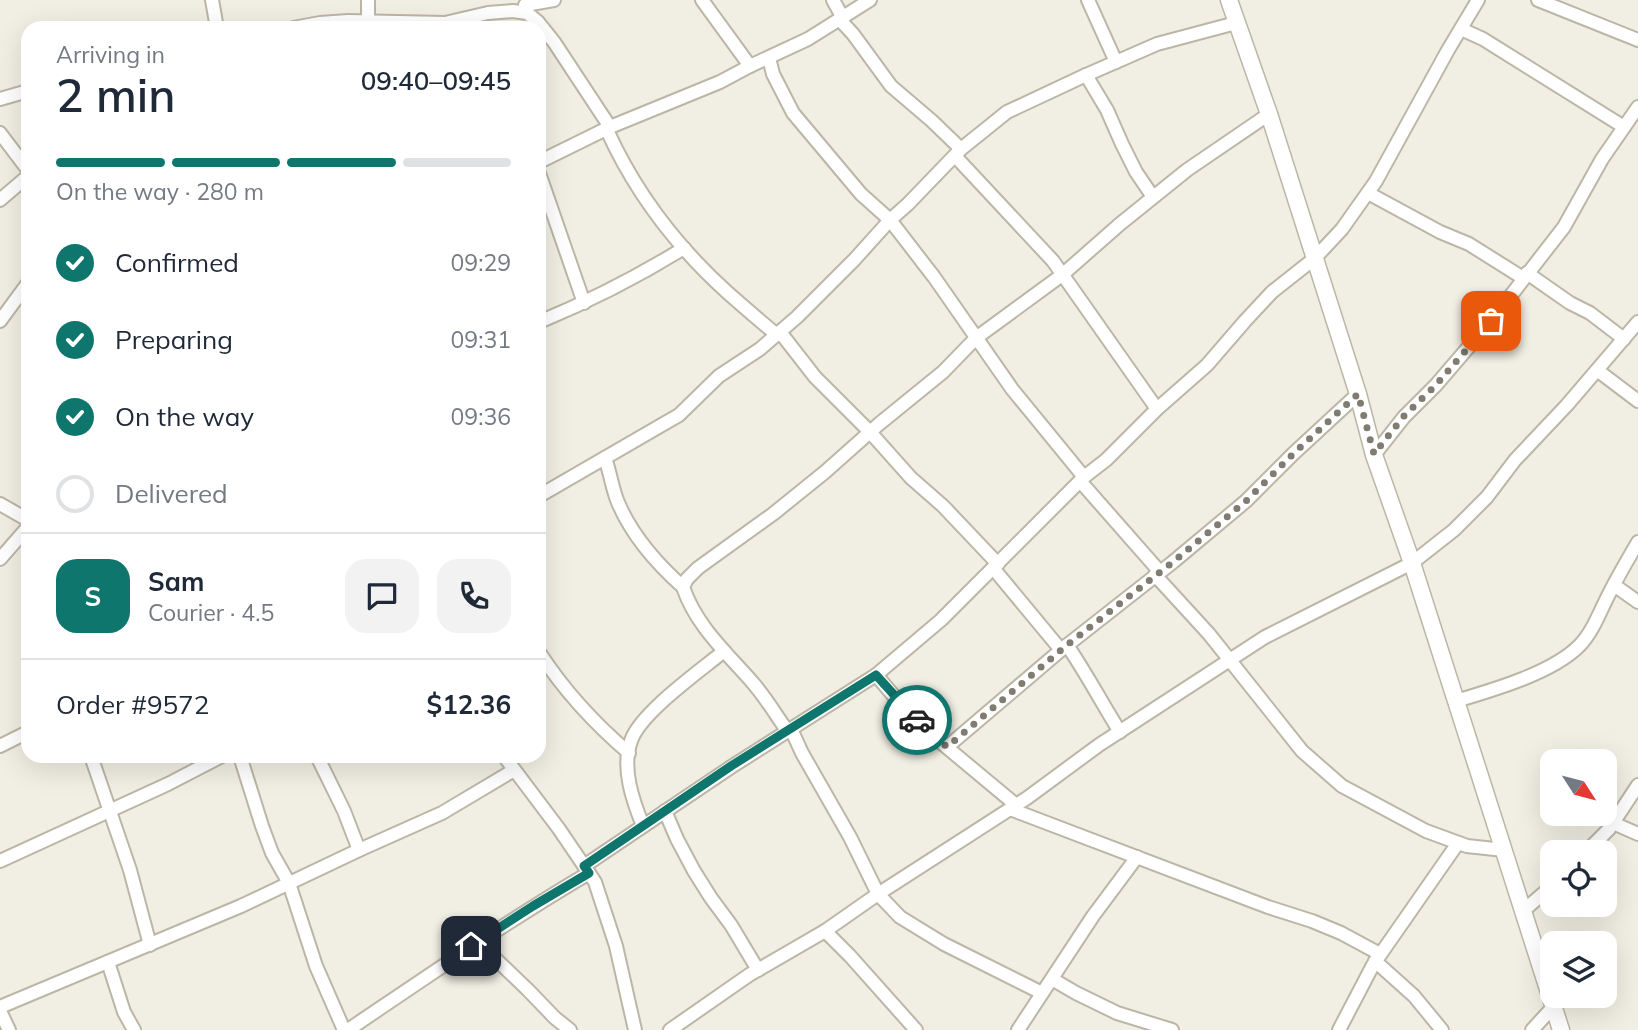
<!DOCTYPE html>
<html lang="en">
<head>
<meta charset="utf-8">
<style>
	:root { --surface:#fff; --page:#f2f2f3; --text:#1f2937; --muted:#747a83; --line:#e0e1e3; --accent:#0f766e }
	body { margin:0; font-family:Mulish,sans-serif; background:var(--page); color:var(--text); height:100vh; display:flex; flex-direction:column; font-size:26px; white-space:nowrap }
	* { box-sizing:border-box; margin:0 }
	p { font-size:23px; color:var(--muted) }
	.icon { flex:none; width:38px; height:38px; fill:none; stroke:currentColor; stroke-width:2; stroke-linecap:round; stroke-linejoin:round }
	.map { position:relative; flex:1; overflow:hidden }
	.sheet { position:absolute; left:21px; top:21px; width:525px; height:742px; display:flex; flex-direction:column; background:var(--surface); border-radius:21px; box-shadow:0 7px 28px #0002 }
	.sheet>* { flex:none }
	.needle { width:46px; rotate:126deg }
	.controls { position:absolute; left:1540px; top:749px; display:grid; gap:14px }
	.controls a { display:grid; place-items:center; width:77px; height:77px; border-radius:14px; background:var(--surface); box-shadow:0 7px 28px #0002; font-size:35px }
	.pin { position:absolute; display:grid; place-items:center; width:60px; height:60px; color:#fff; margin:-30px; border-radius:14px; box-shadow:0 4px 10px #0006 }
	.courier { position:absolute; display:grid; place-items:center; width:70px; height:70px; margin:-35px; border:5px solid #0f766e; border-radius:50%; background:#fff; color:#222; box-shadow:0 2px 9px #0007 }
	.headline em { font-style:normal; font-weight:600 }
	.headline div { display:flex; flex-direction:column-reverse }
	.headline { display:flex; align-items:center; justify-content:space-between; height:119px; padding:0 35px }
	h1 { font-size:46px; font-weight:600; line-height:52px }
	.bar { display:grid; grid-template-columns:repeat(4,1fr); gap:10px 7px; align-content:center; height:84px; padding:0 35px }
	.bar i { height:9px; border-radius:5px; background:var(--line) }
	.bar .on { background:var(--accent) }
	.bar p { grid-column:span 4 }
	.line { display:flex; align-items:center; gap:18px; padding:0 35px; border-top:2px solid var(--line) }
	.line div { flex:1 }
	.round { display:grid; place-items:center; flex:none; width:74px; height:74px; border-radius:21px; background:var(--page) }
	ol { padding:0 35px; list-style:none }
	li { display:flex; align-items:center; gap:21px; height:77px }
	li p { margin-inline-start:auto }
	li .icon { padding:7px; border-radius:50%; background:var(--accent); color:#fff; stroke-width:4 }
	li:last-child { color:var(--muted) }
	li i { width:38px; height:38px; border:4px solid var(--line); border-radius:50% }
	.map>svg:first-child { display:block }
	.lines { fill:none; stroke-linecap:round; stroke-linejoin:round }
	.minor-casing { stroke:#bcb6a6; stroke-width:16 }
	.tertiary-casing { stroke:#bcb6a6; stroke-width:19 }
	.minor { stroke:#fff; stroke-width:12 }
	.tertiary { stroke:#fff; stroke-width:16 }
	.done { stroke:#807c71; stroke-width:7; stroke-dasharray:0 12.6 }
	.route { stroke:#0f766e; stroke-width:9 }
</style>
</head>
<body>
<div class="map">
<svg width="1638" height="1030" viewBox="0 0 1638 1030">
	<rect width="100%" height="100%" fill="#f1eee3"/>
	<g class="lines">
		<g class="minor-casing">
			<g id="minor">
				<path d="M 212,0 L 217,28"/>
				<path d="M 702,0 L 750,66"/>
				<path d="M 833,0 L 843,18"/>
				<path d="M 1088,0 L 1116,62"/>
				<path d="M 1538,0 L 1638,40"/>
				<path d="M 525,5 L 554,0"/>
				<path d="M 840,20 L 853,34 L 891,86 L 932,121 L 961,149"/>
				<path d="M 293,28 L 320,23 L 348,21 L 445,23 L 488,13 L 513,11 L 527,13 L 538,22 L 554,42 L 610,127"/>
				<path d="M 368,28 L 368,0"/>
				<path d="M 1461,29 L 1483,39 L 1624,127"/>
				<path d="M 769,58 L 773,74 L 793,113 L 861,194 L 890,220 L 934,277 L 1012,389 L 1084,477"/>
				<path d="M 1086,75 L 1107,110 L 1122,144 L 1136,172 L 1153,197"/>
				<path d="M 0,99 L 28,91"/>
				<path d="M 607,130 C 635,192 677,247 728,293 C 744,307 760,321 777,335"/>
				<path d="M 0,133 L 28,170"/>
				<path d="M 955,156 L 1053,261 L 1157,409"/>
				<path d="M 539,162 L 610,127 L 720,82 L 750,66 L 808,39 L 870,0"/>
				<path d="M 539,173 L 584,303"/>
				<path d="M 1368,193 L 1440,232 L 1469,244 L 1523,278"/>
				<path d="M 0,200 L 28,176"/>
				<path d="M 1527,273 L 1570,303 L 1590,313 L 1624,339"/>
				<path d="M 0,321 L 28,283"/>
				<path d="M 539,322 C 590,301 637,277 684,248"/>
				<path d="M 780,332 L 815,377 L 870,432 L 911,478 L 943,506 L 998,564"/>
				<path d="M 1597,370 L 1638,401"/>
				<path d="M 1374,455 L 1404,417 L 1436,385 L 1491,321 L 1564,227 L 1602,159 L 1638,107"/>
				<path d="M 605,458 C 610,472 612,487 617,500 C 631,535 656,563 683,587"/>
				<path d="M 1080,481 L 1160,572"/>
				<path d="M 539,496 L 679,415 L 719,376 L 760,349 L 797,317 L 854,260 L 890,220 L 908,204 L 961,149 L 1007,112 L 1086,75 L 1157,44 L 1236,23"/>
				<path d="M 0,504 L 28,520"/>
				<path d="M 0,559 L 28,527"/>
				<path d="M 993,568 L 1061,650"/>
				<path d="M 1155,575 L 1209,634 L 1302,751 L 1342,786 L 1426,831 L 1467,846 L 1504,850"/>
				<path d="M 1614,585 L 1638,602"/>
				<path d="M 1067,645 C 1086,673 1102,703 1120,732"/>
				<path d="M 539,652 C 563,689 595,724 629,753"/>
				<path d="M 876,675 L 906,710 L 932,735 L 1016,805"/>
				<path d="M 1456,701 C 1493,690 1552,673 1579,646 C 1593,632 1600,611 1609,594 C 1618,576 1628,559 1638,542"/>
				<path d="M 791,729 L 802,753 L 850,837 L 878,894 L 900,917 L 944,944 L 1042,993"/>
				<path d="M 788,732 C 776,715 766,698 753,683 C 727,653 696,626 683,587 L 687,579 L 698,568 L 773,514 L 825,472 L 879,424 L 943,372 L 976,338 L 1062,275 L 1120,224 L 1187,170 L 1269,114"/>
				<path d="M 0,746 L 28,732"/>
				<path d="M 947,747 L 1061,650 L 1173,562 L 1246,501 L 1293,454 L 1358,394"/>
				<path d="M 91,756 L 130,870 L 150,945"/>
				<path d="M 240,756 L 262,826 L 272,853 L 289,883 L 316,966 L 344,1030"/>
				<path d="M 317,756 L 344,811 L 359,850"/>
				<path d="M 504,756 L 559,829 L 595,882 L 616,946 L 635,1030"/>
				<path d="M 1010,809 L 1268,907 L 1312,921 L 1341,933 L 1380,954"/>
				<path d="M 665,811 L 677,839 L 694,871 L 711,898 L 731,925 L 758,970"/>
				<path d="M 1613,823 L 1638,834"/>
				<path d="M 643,826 C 633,801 621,768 631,741 C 640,713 700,671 724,651"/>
				<path d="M 1586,852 L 1609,829 L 1638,785"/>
				<path d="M 0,861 L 168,784 L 222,756"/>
				<path d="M 584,866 L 731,767 L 876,675 L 941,620 L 1084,477 L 1106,460 L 1157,409 L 1207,365 L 1245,321 L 1272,292 L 1315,258 L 1342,229 L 1376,181 L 1448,50 L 1478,0"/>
				<path d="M 1523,911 L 1552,886"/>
				<path d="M 825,931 L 850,956 L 916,1030"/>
				<path d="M 478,942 L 528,990 L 555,1018 L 570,1030"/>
				<path d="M 1375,961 L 1414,996 L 1442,1030"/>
				<path d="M 108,962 L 124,1012 L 134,1030"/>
				<path d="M 1052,979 L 1076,993 L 1117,1013 L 1172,1030"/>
				<path d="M 0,1007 L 241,906 L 359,850 L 442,813 L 514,770"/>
				<path d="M 0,1011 L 9,1030"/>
				<path d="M 348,1030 C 428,976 506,922 589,873"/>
				<path d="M 670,1030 L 749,975 L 825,931 L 878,894 L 1027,798 L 1099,745 L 1265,637 L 1412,563 L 1454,530 L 1487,497 L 1515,460 L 1567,405 L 1638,322"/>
				<path d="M 1018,1030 L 1093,916 L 1137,857"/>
				<path d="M 1339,1030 L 1373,965 L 1458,843"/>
				<path d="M 1532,1030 L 1554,1006"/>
			</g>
		</g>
		<g class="tertiary-casing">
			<path id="tertiary" d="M 1229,0 L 1269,114 L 1358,394 L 1374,455 L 1412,563 L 1561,1030"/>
		</g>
		<use href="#minor" class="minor"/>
		<use href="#tertiary" class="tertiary"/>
	</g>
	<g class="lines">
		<path class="done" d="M 917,720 L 947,747 L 1067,645 L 1173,562 L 1246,501 L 1293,454 L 1358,394 L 1374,454 L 1404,416 L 1436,385 L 1491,321"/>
		<path class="route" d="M 471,946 L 533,906 L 589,873 L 584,866 L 731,766 L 876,675 L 917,720"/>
	</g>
</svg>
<div class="controls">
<a><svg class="needle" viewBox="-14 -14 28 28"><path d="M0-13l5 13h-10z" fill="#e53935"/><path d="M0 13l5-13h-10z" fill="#747a83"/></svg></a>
<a><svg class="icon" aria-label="locate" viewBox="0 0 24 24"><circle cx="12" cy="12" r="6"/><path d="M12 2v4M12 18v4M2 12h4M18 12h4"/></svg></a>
<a><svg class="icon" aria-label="layers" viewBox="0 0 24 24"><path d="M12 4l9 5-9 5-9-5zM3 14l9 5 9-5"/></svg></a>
</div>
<div class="pin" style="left:1491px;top:321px;background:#ea580c"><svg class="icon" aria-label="bag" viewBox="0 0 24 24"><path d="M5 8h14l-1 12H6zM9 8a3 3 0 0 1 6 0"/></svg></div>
<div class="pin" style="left:471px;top:946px;background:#1f2937"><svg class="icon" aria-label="home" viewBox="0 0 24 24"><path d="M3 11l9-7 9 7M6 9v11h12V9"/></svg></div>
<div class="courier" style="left:917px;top:720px"><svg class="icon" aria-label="car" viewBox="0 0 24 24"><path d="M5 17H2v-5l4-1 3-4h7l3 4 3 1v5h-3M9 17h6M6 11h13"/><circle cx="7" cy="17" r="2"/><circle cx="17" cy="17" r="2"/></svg></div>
<section class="sheet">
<div class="headline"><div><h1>2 min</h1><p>Arriving in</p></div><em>09:40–09:45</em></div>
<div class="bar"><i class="on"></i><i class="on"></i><i class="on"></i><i></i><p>On the way · 280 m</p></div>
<ol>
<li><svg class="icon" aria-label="check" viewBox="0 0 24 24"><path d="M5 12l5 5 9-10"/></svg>Confirmed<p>09:29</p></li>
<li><svg class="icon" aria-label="check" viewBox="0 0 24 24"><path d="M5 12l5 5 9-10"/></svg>Preparing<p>09:31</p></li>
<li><svg class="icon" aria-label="check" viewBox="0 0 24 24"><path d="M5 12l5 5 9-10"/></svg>On the way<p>09:36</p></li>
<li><i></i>Delivered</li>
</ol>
<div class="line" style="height:126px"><b class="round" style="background:var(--accent);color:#fff">S</b><div><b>Sam</b><p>Courier · 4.5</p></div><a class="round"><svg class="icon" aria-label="chat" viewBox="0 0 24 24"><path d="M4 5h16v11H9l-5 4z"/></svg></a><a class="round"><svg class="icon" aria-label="phone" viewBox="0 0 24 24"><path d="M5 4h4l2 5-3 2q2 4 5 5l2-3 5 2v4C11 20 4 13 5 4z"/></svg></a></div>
<div class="line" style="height:91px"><div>Order #9572</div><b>$12.36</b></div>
</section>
</div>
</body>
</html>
